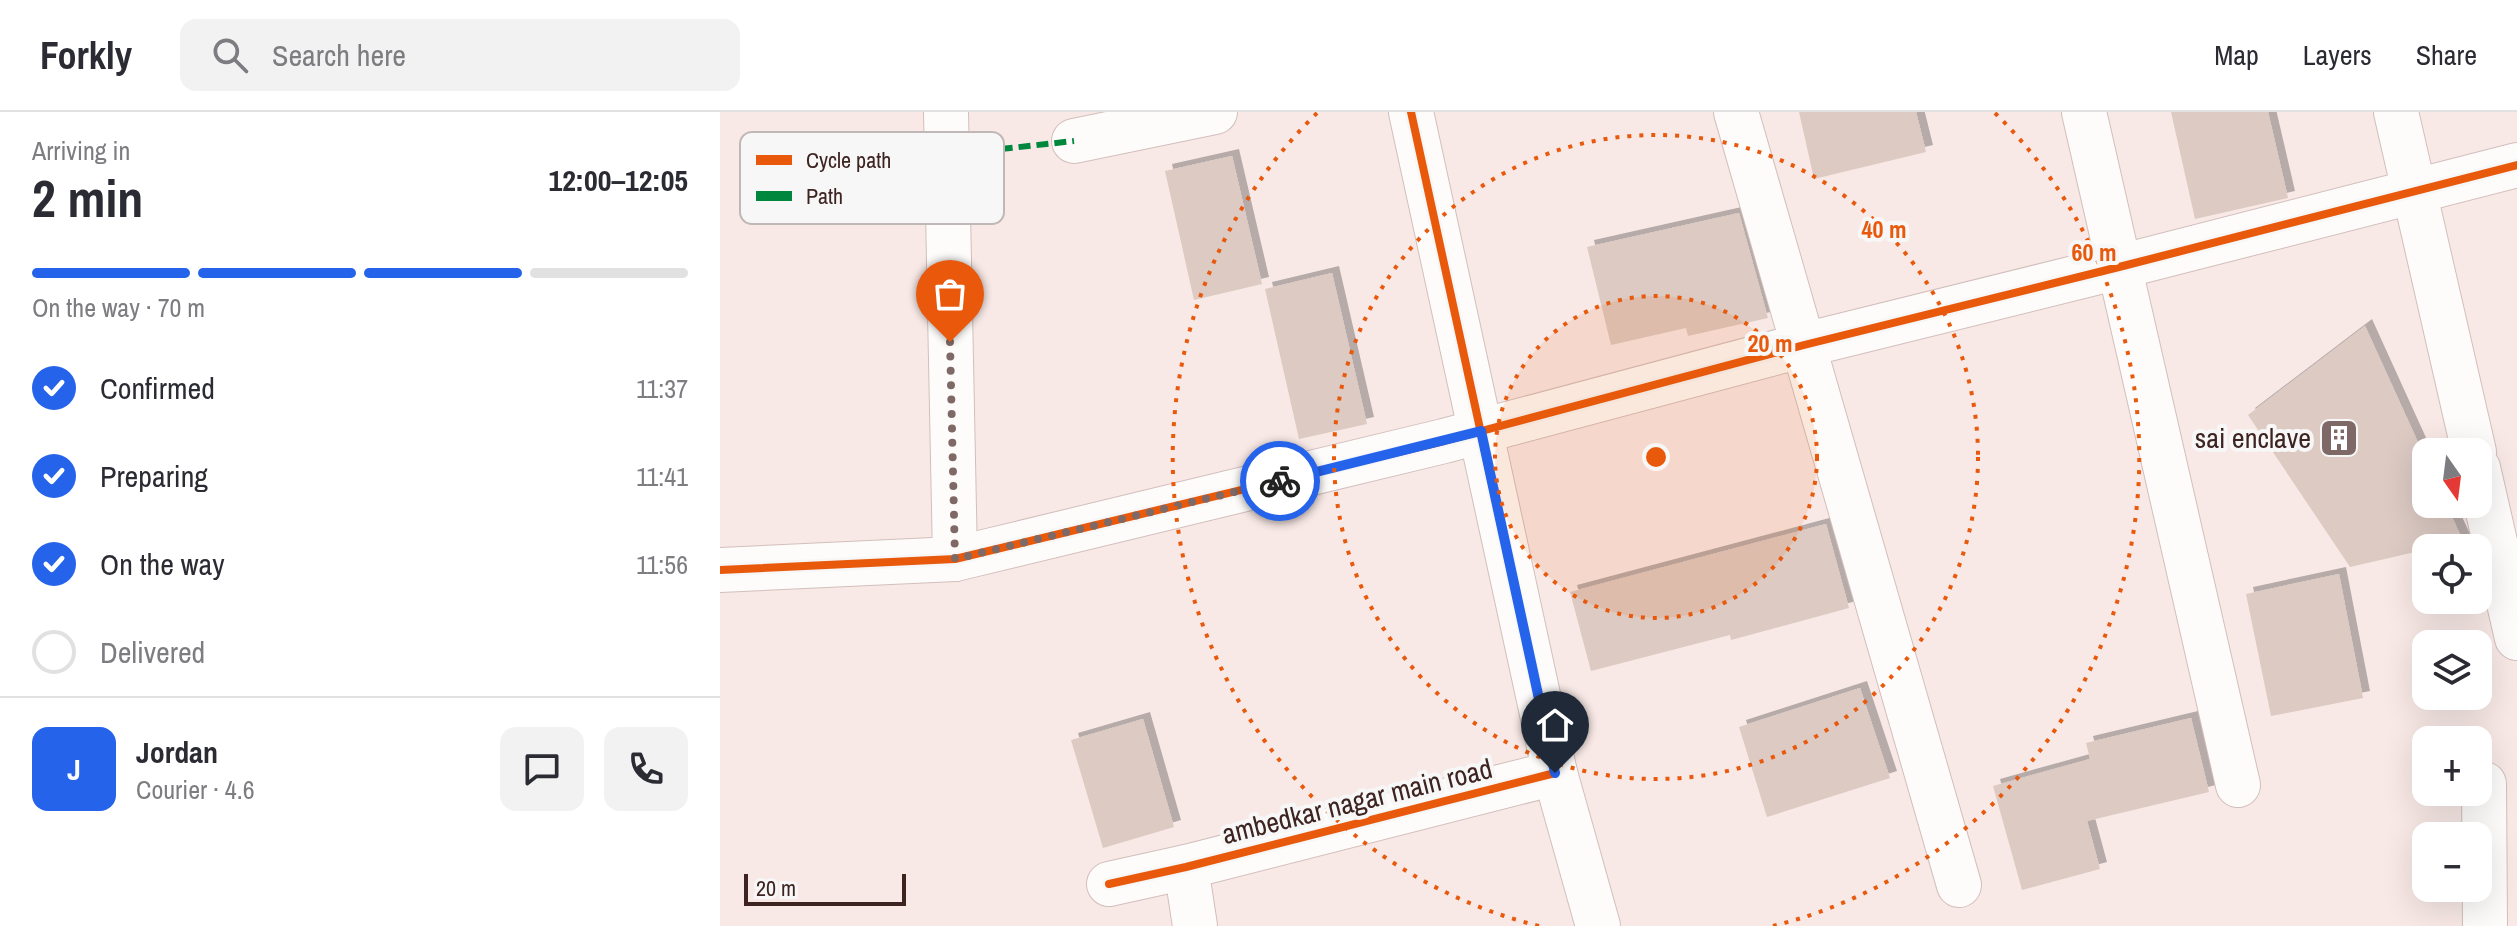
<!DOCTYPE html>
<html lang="en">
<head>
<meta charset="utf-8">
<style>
	:root { --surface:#fff; --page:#f2f2f3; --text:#2b2b33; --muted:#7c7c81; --line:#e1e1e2; --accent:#2563eb }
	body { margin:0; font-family:"Archivo Narrow",sans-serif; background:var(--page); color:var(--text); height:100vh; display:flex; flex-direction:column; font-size:30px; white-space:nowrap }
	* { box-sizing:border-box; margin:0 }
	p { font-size:26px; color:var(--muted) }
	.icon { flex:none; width:44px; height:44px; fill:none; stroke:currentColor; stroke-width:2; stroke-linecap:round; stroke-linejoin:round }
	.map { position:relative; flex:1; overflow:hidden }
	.side { display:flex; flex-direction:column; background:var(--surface); width:720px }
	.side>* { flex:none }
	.needle { width:52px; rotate:166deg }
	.fabs { position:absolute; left:1692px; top:326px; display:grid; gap:16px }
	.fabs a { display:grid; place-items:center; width:80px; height:80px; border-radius:16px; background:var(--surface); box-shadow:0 8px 32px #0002; font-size:40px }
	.scale { position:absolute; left:24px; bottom:20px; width:162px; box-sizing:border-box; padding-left:8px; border:4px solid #3e2421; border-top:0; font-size:22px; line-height:28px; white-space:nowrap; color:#3e2421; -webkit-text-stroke:6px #f7f7f7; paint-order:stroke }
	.pin { position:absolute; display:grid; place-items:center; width:68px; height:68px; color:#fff; margin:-82px -34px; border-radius:50% 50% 50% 0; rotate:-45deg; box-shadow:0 0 8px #0007 }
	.pin .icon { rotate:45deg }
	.courier { position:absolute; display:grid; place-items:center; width:80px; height:80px; margin:-40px; border:6px solid #2563eb; border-radius:50%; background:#fff; color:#222; box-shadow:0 2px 10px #0007 }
	.summary em { font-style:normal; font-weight:700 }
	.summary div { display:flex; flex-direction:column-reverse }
	.summary { display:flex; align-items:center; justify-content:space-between; height:136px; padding:0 32px }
	h1 { font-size:52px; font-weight:700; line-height:60px }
	.bar { display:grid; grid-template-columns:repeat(4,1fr); gap:12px 8px; align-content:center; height:96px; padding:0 32px }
	.bar i { height:10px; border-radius:6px; background:var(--line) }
	.bar .selected { background:var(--accent) }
	.bar p { grid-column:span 4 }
	.line { display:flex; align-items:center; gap:20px; padding:0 32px; border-top:2px solid var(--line) }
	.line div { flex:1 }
	.round { display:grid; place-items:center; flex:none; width:84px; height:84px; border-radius:16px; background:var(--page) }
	ol { padding:0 32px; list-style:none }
	li { display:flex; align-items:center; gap:24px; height:88px }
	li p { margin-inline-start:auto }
	li .icon { padding:8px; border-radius:50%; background:var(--accent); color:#fff; stroke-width:4 }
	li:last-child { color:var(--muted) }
	li i { width:44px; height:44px; border:4px solid var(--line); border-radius:50% }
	header { display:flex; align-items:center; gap:48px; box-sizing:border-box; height:112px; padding:0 40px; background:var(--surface); border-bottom:2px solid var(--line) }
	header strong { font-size:38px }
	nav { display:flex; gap:44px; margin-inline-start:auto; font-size:28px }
	.search { width:560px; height:72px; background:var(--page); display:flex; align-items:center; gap:20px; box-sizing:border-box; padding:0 28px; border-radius:16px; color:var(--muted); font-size:30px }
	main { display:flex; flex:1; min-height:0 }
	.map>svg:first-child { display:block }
	.building { fill:#dccac3; filter:url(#shadow) }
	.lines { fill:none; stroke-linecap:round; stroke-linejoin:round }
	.minor-casing { stroke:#d2bfbc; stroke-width:46 }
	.minor { stroke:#fefcfb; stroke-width:44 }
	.quiet { stroke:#00873e; stroke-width:6; stroke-dasharray:12 6; stroke-linecap:butt }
	.cycleway-casing { stroke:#f7f7f7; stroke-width:13 }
	.cycleway { stroke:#e8590c; stroke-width:8 }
	.done { stroke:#7f6966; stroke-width:8; stroke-dasharray:0 14.4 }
	.route { stroke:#2563eb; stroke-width:10 }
	.ring { fill:none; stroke:#e8590c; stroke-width:4; stroke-dasharray:4 8 }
	.labels { text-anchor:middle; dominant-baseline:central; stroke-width:8; stroke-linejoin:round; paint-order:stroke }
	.poi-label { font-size:28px; fill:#3e2421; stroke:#f7f7f7; text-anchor:end }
	.street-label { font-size:28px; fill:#3e2421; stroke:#f7f7f7 }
	.key { fill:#f7f7f7; stroke:#c0b8b7; stroke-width:2 }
	.key-label { font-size:22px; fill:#3e2421 }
	.centre { fill:#e8590c; stroke:#f7f7f7; stroke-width:4 }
	.ring-label { font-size:24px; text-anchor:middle; font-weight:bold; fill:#e8590c; stroke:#f7f7f7; stroke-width:8; stroke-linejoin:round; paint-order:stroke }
</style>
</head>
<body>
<header>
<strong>Forkly</strong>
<div class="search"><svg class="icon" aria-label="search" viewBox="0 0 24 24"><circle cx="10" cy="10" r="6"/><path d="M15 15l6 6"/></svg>Search here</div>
<nav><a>Map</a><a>Layers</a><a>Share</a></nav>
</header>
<main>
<section class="side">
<div class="summary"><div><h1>2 min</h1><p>Arriving in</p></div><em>12:00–12:05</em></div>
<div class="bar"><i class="selected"></i><i class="selected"></i><i class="selected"></i><i></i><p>On the way · 70 m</p></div>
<ol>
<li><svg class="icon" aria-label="check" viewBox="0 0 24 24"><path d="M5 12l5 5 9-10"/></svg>Confirmed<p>11:37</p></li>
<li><svg class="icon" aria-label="check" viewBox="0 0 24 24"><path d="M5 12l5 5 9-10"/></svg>Preparing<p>11:41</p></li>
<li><svg class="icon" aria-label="check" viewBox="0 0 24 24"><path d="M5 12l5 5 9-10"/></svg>On the way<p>11:56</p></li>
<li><i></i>Delivered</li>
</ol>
<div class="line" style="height:144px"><b class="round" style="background:var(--accent);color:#fff">J</b><div><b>Jordan</b><p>Courier · 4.6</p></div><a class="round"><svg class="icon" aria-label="chat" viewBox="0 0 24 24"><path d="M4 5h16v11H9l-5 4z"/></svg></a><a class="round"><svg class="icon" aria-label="phone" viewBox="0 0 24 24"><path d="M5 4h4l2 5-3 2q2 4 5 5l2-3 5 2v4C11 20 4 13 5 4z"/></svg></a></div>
</section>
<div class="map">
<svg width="1797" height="814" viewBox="0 0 1797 814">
	<defs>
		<filter id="shadow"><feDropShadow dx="7" dy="-7" stdDeviation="0" flood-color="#0004"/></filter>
	</defs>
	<rect width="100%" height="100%" fill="#f8e9e6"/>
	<g class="building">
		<path d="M 1079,0 L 1196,0 L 1206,40 L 1094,67 Z"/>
		<path d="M 1451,0 L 1548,0 L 1568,86 L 1475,107 Z"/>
		<path d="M 512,44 L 542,172 L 474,188 L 445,59 Z"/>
		<path d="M 1019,101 L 1048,206 L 968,224 L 966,216 L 891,233 L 867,135 Z"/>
		<path d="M 612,161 L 647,312 L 579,327 L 545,177 Z"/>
		<path d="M 1645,214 L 1706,348 L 1706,392 L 1726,392 L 1743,429 L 1630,455 L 1528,303 Z"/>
		<path d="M 1106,412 L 1129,496 L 1011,528 L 1010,523 L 871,559 L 850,480 Z"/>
		<path d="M 1619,462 L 1643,586 L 1551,604 L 1526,482 Z"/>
		<path d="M 1140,576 L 1170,666 L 1047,705 L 1019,615 Z"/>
		<path d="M 1471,606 L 1489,680 L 1367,709 L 1380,757 L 1302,778 L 1273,674 L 1370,647 L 1366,631 Z"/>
		<path d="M 423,607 L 454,715 L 383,736 L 351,628 Z"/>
	</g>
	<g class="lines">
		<g class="minor-casing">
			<g id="minor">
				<path d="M 226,0 L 235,447"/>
				<path d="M 1016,0 L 1239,773"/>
				<path d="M 1364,0 L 1518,673"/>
				<path d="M 1676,0 L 1754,340"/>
				<path d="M 354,29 L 495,0"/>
				<path d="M 1758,356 L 1797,526"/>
				<path d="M 0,458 L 235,447 L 724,329 L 1084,233 L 1399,155 L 1797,53"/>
				<path d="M 835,661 L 878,814"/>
				<path d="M 1764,672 L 1765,814"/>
				<path d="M 466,755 L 475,814"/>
				<path d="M 389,772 L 466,755 L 835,661 L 691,0"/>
			</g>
		</g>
		<use href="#minor" class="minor"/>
		<path class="quiet" d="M 227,43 L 354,29"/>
		<g class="cycleway-casing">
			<g id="cycleway">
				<path d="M 0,458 L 235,447 L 724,329 L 1084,233 L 1399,155 L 1797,53"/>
				<path d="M 389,772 L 466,755 L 835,661 L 691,0"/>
			</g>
		</g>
		<use href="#cycleway" class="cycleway"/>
	</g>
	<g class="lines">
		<path class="done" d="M 230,230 L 235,447 L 560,369"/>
		<path class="route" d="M 560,369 L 761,319 L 835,661"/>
	</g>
	<circle cx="936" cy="345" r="161" fill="#e8590c" fill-opacity=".12"/>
	<g class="ring">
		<circle cx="936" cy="345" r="161"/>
		<circle cx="936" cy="345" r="322"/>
		<path d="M819 814A483 483 0 0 1 597 1M1275 1A483 483 0 0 1 1053 814"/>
	</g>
	<defs>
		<g id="building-square" transform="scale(2)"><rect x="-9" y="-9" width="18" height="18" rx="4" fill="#7f6966" stroke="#f7f7f7"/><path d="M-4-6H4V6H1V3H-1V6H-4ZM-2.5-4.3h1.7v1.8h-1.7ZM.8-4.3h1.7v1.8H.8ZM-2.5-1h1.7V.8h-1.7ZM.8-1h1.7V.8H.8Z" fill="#fff"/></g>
	</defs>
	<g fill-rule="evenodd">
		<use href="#building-square" x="1619" y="326"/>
	</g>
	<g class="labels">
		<g class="poi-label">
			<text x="1591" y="326">sai enclave</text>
		</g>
		<g class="street-label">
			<text transform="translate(637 689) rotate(-14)">ambedkar nagar main road</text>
		</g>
	</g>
	<rect x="20" y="20" width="264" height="92" rx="12" class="key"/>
	<rect x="36" y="43" width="36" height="10" fill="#e8590c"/>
	<rect x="36" y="79" width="36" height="10" fill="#00873e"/>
	<g class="key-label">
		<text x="86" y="56">Cycle path</text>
		<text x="86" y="92">Path</text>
	</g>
	<circle cx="936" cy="345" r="12" class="centre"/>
	<g class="ring-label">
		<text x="1164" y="126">40 m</text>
		<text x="1374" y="149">60 m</text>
		<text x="1050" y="240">20 m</text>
	</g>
</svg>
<div class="fabs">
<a><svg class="needle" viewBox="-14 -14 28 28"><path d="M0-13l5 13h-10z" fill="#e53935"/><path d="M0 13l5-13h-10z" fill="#7c7c81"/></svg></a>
<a><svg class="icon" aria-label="locate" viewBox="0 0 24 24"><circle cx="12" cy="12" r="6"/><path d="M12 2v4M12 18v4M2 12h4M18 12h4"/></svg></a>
<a><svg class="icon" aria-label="layers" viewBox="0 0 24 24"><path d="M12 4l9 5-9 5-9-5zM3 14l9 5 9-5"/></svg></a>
<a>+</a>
<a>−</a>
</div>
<div class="scale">20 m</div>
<div class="pin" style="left:230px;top:230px;background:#ea580c"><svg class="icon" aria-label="bag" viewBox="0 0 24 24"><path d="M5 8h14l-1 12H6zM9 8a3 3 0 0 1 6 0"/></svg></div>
<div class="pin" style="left:835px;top:661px;background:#1f2937"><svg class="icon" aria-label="home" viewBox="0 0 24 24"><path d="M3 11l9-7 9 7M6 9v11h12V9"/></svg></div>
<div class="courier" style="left:560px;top:369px"><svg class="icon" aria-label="bike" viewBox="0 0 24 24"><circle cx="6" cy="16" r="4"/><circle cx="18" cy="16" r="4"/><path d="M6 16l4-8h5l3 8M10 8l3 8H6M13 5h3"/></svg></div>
</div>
</main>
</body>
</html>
